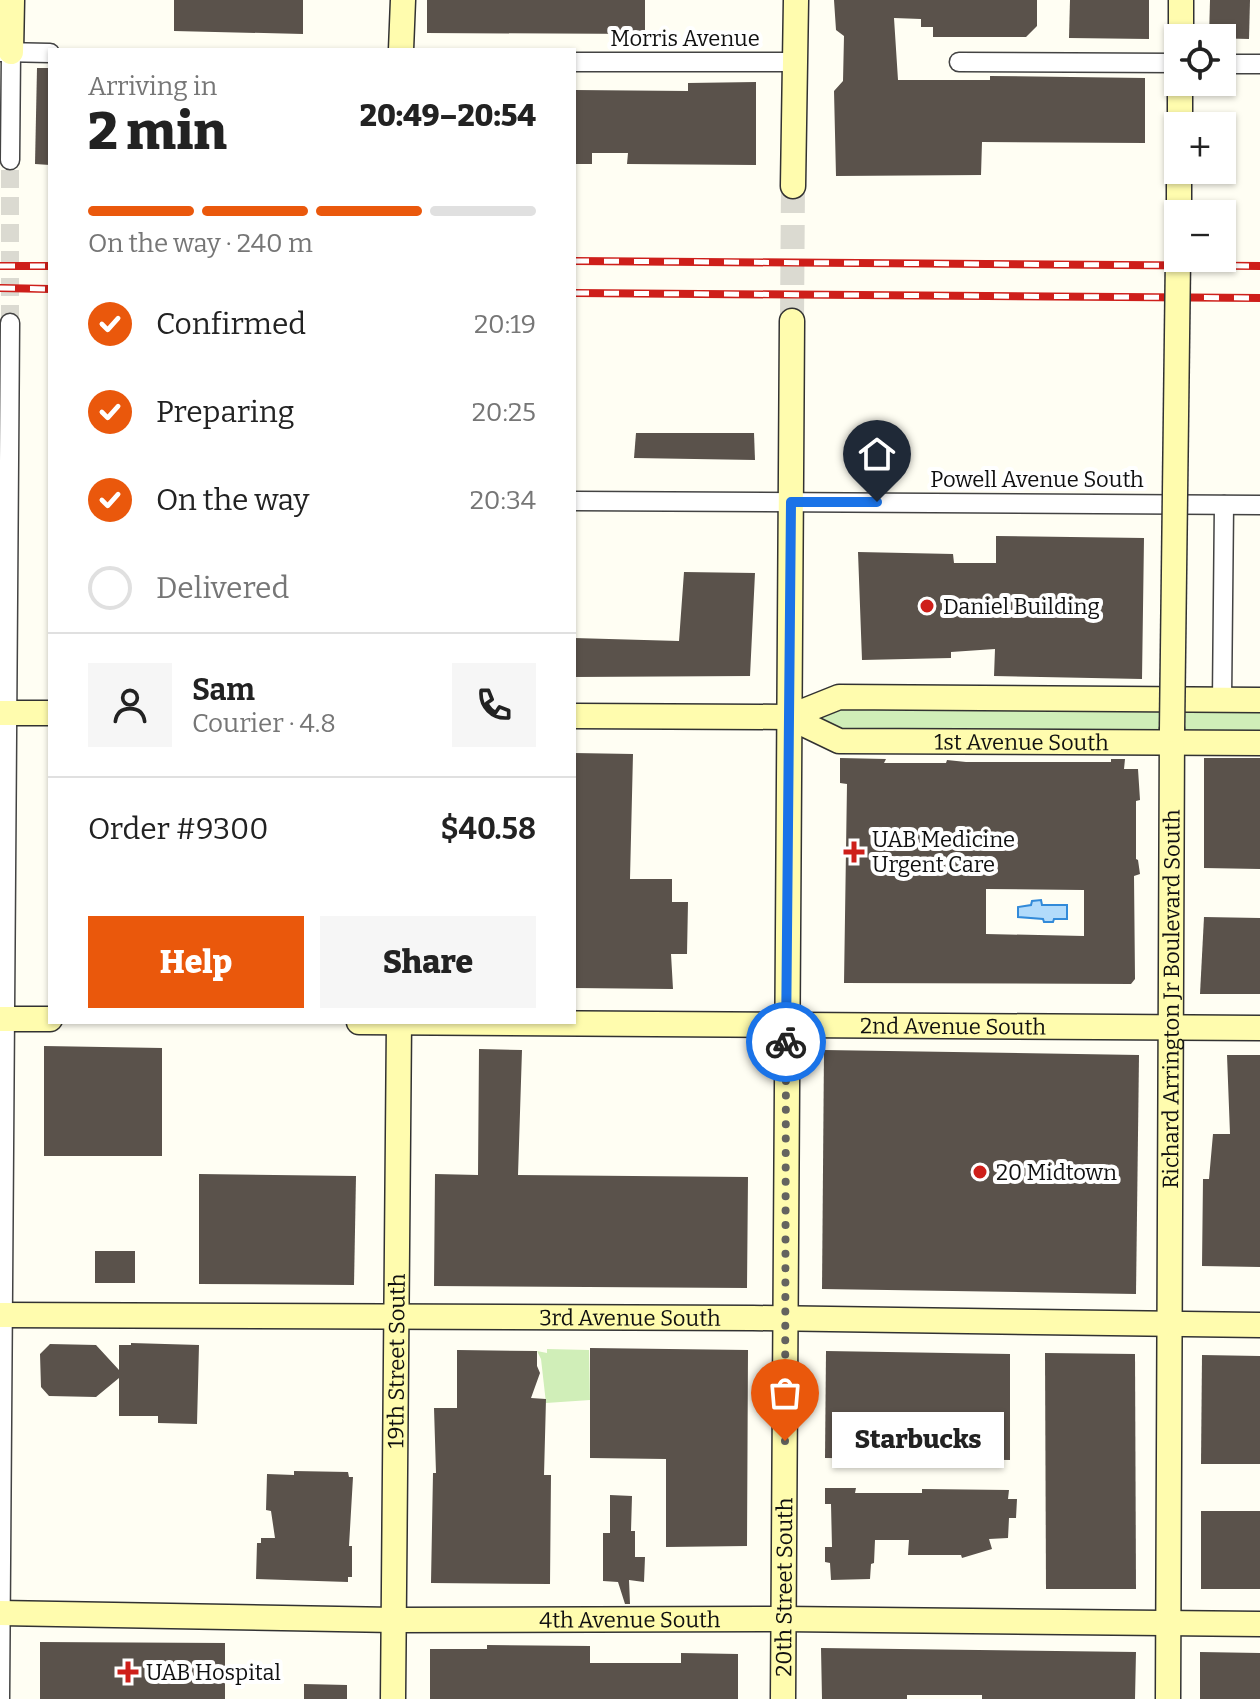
<!DOCTYPE html>
<html lang="en">
<head>
<meta charset="utf-8">
<style>
	:root { --surface:#fff; --page:#f6f6f6; --text:#222; --muted:#767676; --line:#e0e0e0; --accent:#ea580c }
	body { margin:0; font-family:Bitter,serif; background:var(--page); color:var(--text); height:100vh; display:flex; flex-direction:column; font-size:30px; white-space:nowrap }
	* { box-sizing:border-box; margin:0 }
	p { font-size:26px; color:var(--muted) }
	.icon { flex:none; width:44px; height:44px; fill:none; stroke:currentColor; stroke-width:2; stroke-linecap:round; stroke-linejoin:round }
	.map { position:relative; flex:1; overflow:hidden }
	.panel { position:absolute; left:48px; top:48px; width:528px; height:976px; display:flex; flex-direction:column; background:var(--surface); border-radius:0px; box-shadow:0 2px 6px #0004 }
	.panel>* { flex:none }
	.buttons { position:absolute; left:1164px; top:24px; display:grid; gap:16px }
	.buttons a { display:grid; place-items:center; width:72px; height:72px; border-radius:0px; background:var(--surface); box-shadow:0 2px 6px #0004; font-size:40px }
	.pin { position:absolute; display:grid; place-items:center; width:68px; height:68px; color:#fff; margin:-82px -34px; border-radius:50% 50% 50% 0; rotate:-45deg; box-shadow:0 0 8px #0007 }
	.pin .icon { rotate:45deg }
	.courier { position:absolute; display:grid; place-items:center; width:80px; height:80px; margin:-40px; border:6px solid #1a73e8; border-radius:50%; background:#fff; color:#222; box-shadow:0 2px 10px #0007 }
	.bubble { position:absolute; height:56px; border-radius:0px; background:var(--surface); box-shadow:0 2px 6px #0004; font-size:26px; font-weight:800; line-height:56px; text-align:center }
	.head em { font-style:normal; font-weight:800 }
	.head div { display:flex; flex-direction:column-reverse }
	.head { display:flex; align-items:center; justify-content:space-between; height:136px; padding:0 40px }
	h1 { font-size:52px; font-weight:800; line-height:60px }
	.bar { display:grid; grid-template-columns:repeat(4,1fr); gap:12px 8px; align-content:center; height:96px; padding:0 40px }
	.bar i { height:10px; border-radius:6px; background:var(--line) }
	.bar .selected { background:var(--accent) }
	.bar p { grid-column:span 4 }
	.line { display:flex; align-items:center; gap:20px; padding:0 40px; border-top:2px solid var(--line) }
	.line div { flex:1 }
	.round { display:grid; place-items:center; flex:none; width:84px; height:84px; border-radius:0px; background:var(--page) }
	ol { padding:0 40px; list-style:none }
	li { display:flex; align-items:center; gap:24px; height:88px }
	li p { margin-inline-start:auto }
	li .icon { padding:8px; border-radius:50%; background:var(--accent); color:#fff; stroke-width:4 }
	li:last-child { color:var(--muted) }
	li i { width:44px; height:44px; border:4px solid var(--line); border-radius:50% }
	.primary-button { display:flex; gap:16px; margin-top:auto; padding:16px 40px }
	.primary-button a { flex:1; height:92px; border-radius:0px; background:var(--accent); color:#fff; font-size:32px; font-weight:800; line-height:92px; text-align:center }
	.primary-button a+a { background:var(--page); color:var(--text) }
	.map>svg:first-child { display:block }
	.green { fill:#d0eeb8 }
	.water { fill:#b2dbfb; stroke:#328ad9; stroke-width:2 }
	.building { fill:#5a524b; fill-rule:evenodd }
	.lines { fill:none; stroke-linecap:round; stroke-linejoin:round }
	.street-tunnel { stroke:#dbdad1; stroke-width:18; stroke-dasharray:18 9; stroke-linecap:butt }
	.secondary-tunnel { stroke:#dbdad1; stroke-width:24; stroke-dasharray:24 12; stroke-linecap:butt }
	.street-casing { stroke:#434343; stroke-width:21 }
	.secondary-casing { stroke:#323232; stroke-width:27 }
	.street { stroke:#fff; stroke-width:18 }
	.secondary { stroke:#fffcae; stroke-width:24 }
	.rail-casing { stroke:#ce1f1a; stroke-width:8 }
	.rail { stroke:#fff; stroke-width:5; stroke-dasharray:15; stroke-linecap:butt }
	.secondary-bridge-casing { stroke:#323232; stroke-width:27; stroke-linecap:butt }
	.secondary-bridge { stroke:#fffcae; stroke-width:24 }
	.done { stroke:#64635f; stroke-width:8; stroke-dasharray:0 14.4 }
	.route { stroke:#1a73e8; stroke-width:10 }
	.poi-dot { fill:#ce1f1a; stroke:#fff; stroke-width:3 }
	.labels { text-anchor:middle; dominant-baseline:central; stroke-width:8; stroke-linejoin:round; paint-order:stroke }
	.street-label { font-size:22px; fill:#101010; stroke:#fff }
	.poi-label { font-size:22px; fill:#101010; stroke:#fff; text-anchor:start }
</style>
</head>
<body>
<div class="map">
<svg width="1260" height="1699" viewBox="0 0 1260 1699">
	<rect width="100%" height="100%" fill="#fffef3"/>
	<g class="green">
		<path d="M 839,706 L 1260,709 L 1260,732 L 841,729 L 820,718 Z"/>
		<path d="M 547,1349 L 589,1350 L 590,1400 L 546,1403 L 541,1359 L 537,1351 L 547,1353 Z"/>
	</g>
	<path class="water" d="M 1041,900 L 1042,905 L 1067,905 L 1067,919 L 1054,919 L 1053,922 L 1044,922 L 1043,919 L 1018,917 L 1018,907 L 1031,905 L 1032,901 Z"/>
	<g class="building">
		<path d="M 174,0 L 303,0 L 303,34 L 174,31 Z"/>
		<path d="M 427,0 L 645,0 L 645,34 L 427,33 Z"/>
		<path d="M 834,0 L 1037,0 L 1037,26 L 1026,37 L 933,37 L 933,27 L 921,27 L 921,19 L 894,18 L 898,80 L 990,80 L 990,76 L 1145,78 L 1145,143 L 982,142 L 981,175 L 836,176 L 834,91 L 843,81 L 844,36 L 836,30 Z"/>
		<path d="M 1070,0 L 1149,0 L 1149,39 L 1069,38 Z"/>
		<path d="M 1210,0 L 1250,0 L 1249,39 L 1209,38 Z"/>
		<path d="M 37,68 L 50,68 L 50,165 L 35,164 Z"/>
		<path d="M 756,82 L 756,165 L 627,164 L 628,153 L 592,153 L 592,164 L 574,164 L 574,90 L 688,91 L 688,83 Z"/>
		<path d="M 636,433 L 754,433 L 755,460 L 634,458 Z"/>
		<path d="M 996,536 L 1144,538 L 1142,679 L 994,676 L 995,649 L 951,652 L 951,658 L 862,660 L 858,552 L 953,554 L 954,563 L 996,563 Z"/>
		<path d="M 684,572 L 755,573 L 750,676 L 574,677 L 574,638 L 679,641 Z"/>
		<path d="M 574,753 L 633,754 L 630,879 L 672,879 L 672,902 L 688,902 L 687,954 L 671,954 L 673,989 L 574,988 Z"/>
		<path d="M 840,758 L 886,759 L 884,763 L 946,763 L 947,760 L 966,762 L 1111,762 L 1111,759 L 1125,759 L 1124,769 L 1138,769 L 1140,800 L 1136,801 L 1136,859 L 1138,860 L 1140,874 L 1134,876 L 1135,979 L 1131,984 L 844,983 L 847,784 L 840,783 ZM 986,889 L 1084,890 L 1084,936 L 986,934 Z"/>
		<path d="M 1204,758 L 1260,758 L 1260,869 L 1204,868 Z"/>
		<path d="M 1204,917 L 1260,918 L 1260,994 L 1200,994 Z"/>
		<path d="M 44,1046 L 162,1048 L 162,1156 L 44,1156 Z"/>
		<path d="M 479,1049 L 522,1050 L 518,1175 L 748,1177 L 747,1288 L 434,1286 L 435,1174 L 478,1175 Z"/>
		<path d="M 824,1050 L 1139,1055 L 1136,1294 L 822,1289 Z"/>
		<path d="M 1227,1055 L 1260,1055 L 1260,1267 L 1202,1266 L 1203,1179 L 1209,1179 L 1213,1134 L 1230,1134 Z"/>
		<path d="M 199,1174 L 356,1176 L 354,1285 L 199,1284 Z"/>
		<rect x="95" y="1251" width="40" height="32"/>
		<path d="M 131,1343 L 199,1345 L 197,1424 L 158,1423 L 158,1416 L 119,1416 L 119,1378 L 96,1397 L 49,1396 L 41,1387 L 40,1354 L 50,1344 L 96,1345 L 119,1370 L 119,1345 L 131,1345 Z"/>
		<path d="M 590,1348 L 748,1350 L 747,1546 L 666,1547 L 666,1459 L 590,1458 Z"/>
		<path d="M 457,1350 L 537,1351 L 537,1366 L 540,1373 L 531,1398 L 546,1399 L 544,1475 L 551,1475 L 550,1584 L 431,1583 L 433,1473 L 436,1473 L 434,1408 L 457,1408 Z"/>
		<path d="M 826,1351 L 1010,1354 L 1010,1460 L 825,1458 Z"/>
		<path d="M 1045,1353 L 1135,1354 L 1136,1589 L 1046,1589 Z"/>
		<path d="M 1202,1355 L 1260,1356 L 1260,1464 L 1201,1464 Z"/>
		<path d="M 294,1471 L 348,1472 L 349,1477 L 353,1477 L 349,1546 L 352,1546 L 352,1577 L 348,1577 L 348,1582 L 256,1579 L 257,1543 L 261,1543 L 261,1538 L 275,1538 L 271,1511 L 266,1510 L 267,1474 L 294,1475 Z"/>
		<path d="M 825,1488 L 856,1488 L 855,1493 L 922,1493 L 922,1489 L 1009,1490 L 1008,1499 L 1017,1499 L 1016,1518 L 1009,1518 L 1008,1538 L 989,1539 L 992,1549 L 962,1558 L 961,1555 L 908,1555 L 909,1540 L 875,1540 L 874,1563 L 871,1564 L 870,1579 L 831,1580 L 830,1563 L 825,1562 L 825,1547 L 832,1547 L 831,1504 L 825,1504 Z"/>
		<path d="M 610,1495 L 632,1496 L 631,1531 L 635,1531 L 635,1557 L 645,1557 L 644,1582 L 629,1580 L 630,1604 L 625,1604 L 618,1582 L 603,1581 L 603,1533 L 610,1533 Z"/>
		<rect x="1201" y="1511" width="59" height="78"/>
		<path d="M 40,1642 L 225,1643 L 225,1699 L 40,1699 Z"/>
		<path d="M 487,1645 L 590,1646 L 590,1663 L 681,1663 L 681,1653 L 738,1654 L 738,1699 L 430,1699 L 430,1649 L 487,1649 Z"/>
		<path d="M 821,1648 L 1136,1652 L 1135,1699 L 982,1699 L 982,1695 L 907,1695 L 907,1699 L 822,1699 Z"/>
		<path d="M 1200,1652 L 1260,1653 L 1260,1699 L 1200,1699 Z"/>
		<path d="M 304,1684 L 347,1685 L 347,1699 L 304,1699 Z"/>
	</g>
	<g class="lines">
		<path class="street-tunnel" d="M 10,323 L 10,160"/>
		<path class="secondary-tunnel" d="M 792,321 L 793,186"/>
		<g class="street-casing">
			<g id="street">
				<path d="M 1,52 L 50,53"/>
				<path d="M 574,62 L 795,62"/>
				<path d="M 959,62 L 1178,63"/>
				<path d="M 1222,64 L 1260,64"/>
				<path d="M 10,160 L 11,52"/>
				<path d="M 574,501 L 1260,505"/>
				<path d="M 1222,700 L 1224,505"/>
				<path d="M 0,1699 L 10,323"/>
			</g>
		</g>
		<g class="secondary-casing">
			<g id="secondary">
				<path d="M 1181,38 L 1181,0"/>
				<path d="M 401,50 L 403,0"/>
				<path d="M 11,52 L 12,0"/>
				<path d="M 1180,126 L 1180,82"/>
				<path d="M 793,186 L 796,0"/>
				<path d="M 1179,214 L 1179,170"/>
				<path d="M 0,713 L 50,713"/>
				<path d="M 574,716 L 789,717 L 839,697 L 1260,700"/>
				<path id="s1" d="M 789,717 L 839,741 L 1260,743"/>
				<path d="M 0,1019 L 50,1019"/>
				<path id="s2" d="M 359,1022 L 1260,1028"/>
				<path id="s3" d="M 0,1315 L 753,1318 L 1260,1325"/>
				<path id="s4" d="M 0,1613 L 394,1620 L 783,1619 L 1260,1624"/>
				<path id="s5" d="M 393,1699 L 399,1022"/>
				<path id="s6" d="M 783,1699 L 792,321"/>
				<path id="s7" d="M 1168,1699 L 1172,730"/>
			</g>
		</g>
		<use href="#street" class="street"/>
		<use href="#secondary" class="secondary"/>
		<g class="rail-casing">
			<g id="rail">
				<path d="M 574,261 L 1260,266"/>
				<path d="M 0,266 L 50,266"/>
				<path d="M 0,288 L 50,289"/>
				<path d="M 574,293 L 1260,298"/>
			</g>
		</g>
		<use href="#rail" class="rail"/>
		<g class="secondary-bridge-casing">
			<path id="secondary-bridge" d="M 1172,730 L 1178,258"/>
		</g>
		<use href="#secondary-bridge" class="secondary-bridge"/>
	</g>
	<g class="lines">
		<path class="done" d="M 785,1441 L 786,1042"/>
		<path class="route" d="M 786,1042 L 791,502 L 877,502"/>
	</g>
	<g class="poi-dot">
		<circle cx="927" cy="606" r="8"/>
		<path d="M850 840h8v8h8v8h-8v8h-8v-8h-8v-8h8z"/>
		<circle cx="980" cy="1172" r="8"/>
		<path d="M124 1660h8v8h8v8h-8v8h-8v-8h-8v-8h8z"/>
	</g>
	<g class="labels">
		<g class="street-label">
			<text x="685" y="38">Morris Avenue</text>
			<text x="1037" y="479">Powell Avenue South</text>
			<text stroke="none"><textPath href="#s1" startOffset="238">1st Avenue South</textPath></text>
			<text stroke="none"><textPath href="#s7" startOffset="700">Richard Arrington Jr Boulevard South</textPath></text>
			<text stroke="none"><textPath href="#s2" startOffset="594">2nd Avenue South</textPath></text>
			<text stroke="none"><textPath href="#s3" startOffset="630">3rd Avenue South</textPath></text>
			<text stroke="none"><textPath href="#s5" startOffset="338">19th Street South</textPath></text>
			<text stroke="none"><textPath href="#s6" startOffset="112">20th Street South</textPath></text>
			<text stroke="none"><textPath href="#s4" startOffset="630">4th Avenue South</textPath></text>
		</g>
		<g class="poi-label">
			<text x="943" y="606">Daniel Building</text>
			<text x="872" y="839">UAB Medicine<tspan x="872" dy="25">Urgent Care</tspan></text>
			<text x="996" y="1172">20 Midtown</text>
			<text x="146" y="1672">UAB Hospital</text>
		</g>
	</g>
</svg>
<div class="buttons">
<a><svg class="icon" aria-label="locate" viewBox="0 0 24 24"><circle cx="12" cy="12" r="6"/><path d="M12 2v4M12 18v4M2 12h4M18 12h4"/></svg></a>
<a>+</a>
<a>−</a>
</div>
<div class="pin" style="left:785px;top:1441px;background:#ea580c"><svg class="icon" aria-label="bag" viewBox="0 0 24 24"><path d="M5 8h14l-1 12H6zM9 8a3 3 0 0 1 6 0"/></svg></div>
<div class="pin" style="left:877px;top:502px;background:#1f2937"><svg class="icon" aria-label="home" viewBox="0 0 24 24"><path d="M3 11l9-7 9 7M6 9v11h12V9"/></svg></div>
<div class="courier" style="left:786px;top:1042px"><svg class="icon" aria-label="bike" viewBox="0 0 24 24"><circle cx="6" cy="16" r="4"/><circle cx="18" cy="16" r="4"/><path d="M6 16l4-8h5l3 8M10 8l3 8H6M13 5h3"/></svg></div>
<div class="bubble" style="left:832px;top:1412px;width:172px">Starbucks</div>
<section class="panel">
<div class="head"><div><h1>2 min</h1><p>Arriving in</p></div><em>20:49–20:54</em></div>
<div class="bar"><i class="selected"></i><i class="selected"></i><i class="selected"></i><i></i><p>On the way · 240 m</p></div>
<ol>
<li><svg class="icon" aria-label="check" viewBox="0 0 24 24"><path d="M5 12l5 5 9-10"/></svg>Confirmed<p>20:19</p></li>
<li><svg class="icon" aria-label="check" viewBox="0 0 24 24"><path d="M5 12l5 5 9-10"/></svg>Preparing<p>20:25</p></li>
<li><svg class="icon" aria-label="check" viewBox="0 0 24 24"><path d="M5 12l5 5 9-10"/></svg>On the way<p>20:34</p></li>
<li><i></i>Delivered</li>
</ol>
<div class="line" style="height:144px"><a class="round"><svg class="icon" aria-label="person" viewBox="0 0 24 24"><circle cx="12" cy="8" r="4"/><path d="M4 21q1-7 8-7t8 7"/></svg></a><div><b>Sam</b><p>Courier · 4.8</p></div><a class="round"><svg class="icon" aria-label="phone" viewBox="0 0 24 24"><path d="M5 4h4l2 5-3 2q2 4 5 5l2-3 5 2v4C11 20 4 13 5 4z"/></svg></a></div>
<div class="line" style="height:104px"><div>Order #9300</div><b>$40.58</b></div>
<div class="primary-button"><a>Help</a><a>Share</a></div>
</section>
</div>
</body>
</html>
